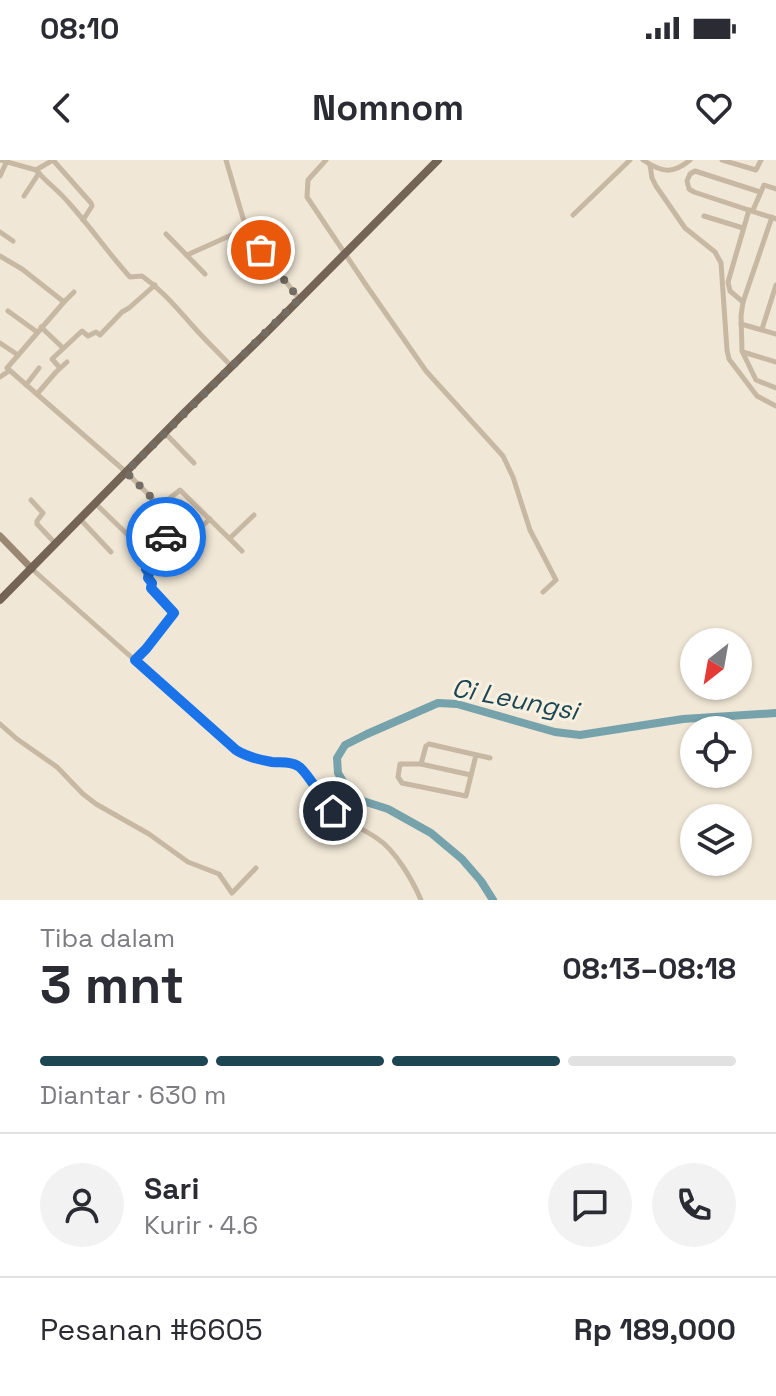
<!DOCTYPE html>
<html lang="id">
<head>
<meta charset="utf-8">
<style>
	:root { --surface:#fff; --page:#f2f2f3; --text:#2b2b33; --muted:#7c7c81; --line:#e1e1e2; --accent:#1c4752 }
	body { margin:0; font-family:"Space Grotesk",sans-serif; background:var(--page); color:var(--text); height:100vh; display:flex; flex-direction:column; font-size:30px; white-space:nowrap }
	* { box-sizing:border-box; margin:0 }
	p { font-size:26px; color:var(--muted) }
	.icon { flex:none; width:44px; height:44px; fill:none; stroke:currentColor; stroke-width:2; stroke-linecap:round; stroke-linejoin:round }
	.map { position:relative; height:740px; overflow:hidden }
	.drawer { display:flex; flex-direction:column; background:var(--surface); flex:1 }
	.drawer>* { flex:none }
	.needle { width:52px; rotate:211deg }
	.tools { position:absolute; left:680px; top:468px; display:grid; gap:16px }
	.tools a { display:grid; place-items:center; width:72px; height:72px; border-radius:50%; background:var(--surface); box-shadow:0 2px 6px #0004; font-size:40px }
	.pin { position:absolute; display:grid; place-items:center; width:68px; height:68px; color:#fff; margin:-34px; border:4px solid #fff; border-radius:50%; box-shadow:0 2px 8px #0007 }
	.courier { position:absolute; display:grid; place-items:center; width:80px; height:80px; margin:-40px; border:6px solid #1a73e8; border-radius:50%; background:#fff; color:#222; box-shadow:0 2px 10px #0007 }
	.summary em { font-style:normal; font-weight:700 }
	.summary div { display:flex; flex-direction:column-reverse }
	.summary { display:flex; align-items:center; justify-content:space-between; height:136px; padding:0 40px }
	h1 { font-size:52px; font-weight:700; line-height:60px }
	.bar { display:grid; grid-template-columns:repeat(4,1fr); gap:12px 8px; align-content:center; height:96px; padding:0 40px }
	.bar i { height:10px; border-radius:6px; background:var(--line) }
	.bar .on { background:var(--accent) }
	.bar p { grid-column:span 4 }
	.line { display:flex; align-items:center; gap:20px; padding:0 40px; border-top:2px solid var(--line) }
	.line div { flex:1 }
	.round { display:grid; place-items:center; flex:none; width:84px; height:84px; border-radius:42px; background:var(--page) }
	.status { display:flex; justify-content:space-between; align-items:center; height:56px; padding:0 40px; background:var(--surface); direction:ltr }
	.status svg { height:22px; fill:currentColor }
	header { display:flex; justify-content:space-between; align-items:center; height:104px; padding:0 40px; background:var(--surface); font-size:36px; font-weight:700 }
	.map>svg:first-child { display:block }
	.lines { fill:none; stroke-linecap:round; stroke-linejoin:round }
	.river { stroke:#76a2ac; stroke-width:8 }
	.street { stroke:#c7b8a3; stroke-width:5 }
	.secondary { stroke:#9a8875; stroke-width:7 }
	.primary { stroke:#746456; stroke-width:8 }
	.done { stroke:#746d63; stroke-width:8; stroke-dasharray:0 14.4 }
	.route { stroke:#1a73e8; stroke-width:10 }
	.labels { text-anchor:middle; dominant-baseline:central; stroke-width:6; stroke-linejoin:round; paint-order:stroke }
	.water-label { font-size:26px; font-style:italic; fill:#1c4752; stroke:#f8f1e2 }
</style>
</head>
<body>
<div class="status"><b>08:10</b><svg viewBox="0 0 49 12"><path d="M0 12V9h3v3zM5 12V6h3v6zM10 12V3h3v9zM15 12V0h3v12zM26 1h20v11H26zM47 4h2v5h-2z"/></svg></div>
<header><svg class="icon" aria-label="back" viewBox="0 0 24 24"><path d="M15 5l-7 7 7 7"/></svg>Nomnom<svg class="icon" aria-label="heart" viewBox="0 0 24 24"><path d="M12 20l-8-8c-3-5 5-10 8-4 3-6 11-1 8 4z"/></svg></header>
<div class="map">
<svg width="776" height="740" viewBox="0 0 776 740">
	<rect width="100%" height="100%" fill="#f0e7d6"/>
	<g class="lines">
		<path class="river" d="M 493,740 L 481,721 L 462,699 L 431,673 L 388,649 L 363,641 L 350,633 L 338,613 L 337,598 L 345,585 L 367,574 L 438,543 L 457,544 L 555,572 L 580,575 L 683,559 L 776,553"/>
		<g class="street">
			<path d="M 0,0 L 36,10 L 53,0"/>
			<path d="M 53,0 L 91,43 L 92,46 L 83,60"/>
			<path d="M 226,0 L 243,58 L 250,74 L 299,139"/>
			<path d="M 326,0 L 308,20 L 307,37 L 366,125 L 426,211 L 503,296 L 513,317 L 530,370 L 556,420 L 543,432"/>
			<path d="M 643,0 C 661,12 672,15 690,0"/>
			<path d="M 722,0 L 756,10 L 761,0"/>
			<path d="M 650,5 L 652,18 L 656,26 L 685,68 L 715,92 L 721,103 L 727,190 L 729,199 L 757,236 L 776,246"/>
			<path d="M 36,10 C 45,21 58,30 68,42 C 90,66 108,93 130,117 L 142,116 C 162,130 176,147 192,165 C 204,179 218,192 231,206"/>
			<path d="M 0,16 L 7,1"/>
			<path d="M 760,32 L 695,11 L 690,14 L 687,21 L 689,29 L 694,32 L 776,59"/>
			<path d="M 24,36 L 39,13"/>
			<path d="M 753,50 L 764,25 L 776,29"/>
			<path d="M 573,55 L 630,0"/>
			<path d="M 704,56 L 743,68"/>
			<path d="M 772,57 L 743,142 L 741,156 L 742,191 L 756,220 L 776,228"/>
			<path d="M 0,72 L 13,81"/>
			<path d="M 166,74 L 205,114"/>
			<path d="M 187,95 L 247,68"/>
			<path d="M 0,96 L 22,109 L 64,142 L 7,208 L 126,312 L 160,346 L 180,330 L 242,391"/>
			<path d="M 64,142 L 74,132"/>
			<path d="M 743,142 L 730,131 L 728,122 L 749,50"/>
			<path d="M 8,151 L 37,172"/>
			<path d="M 741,164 L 776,174"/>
			<path d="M 41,167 L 63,188"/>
			<path d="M 762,169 L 776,125"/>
			<path d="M 0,183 L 18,195"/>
			<path d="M 743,192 L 776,202"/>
			<path d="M 60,208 L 52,199 L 82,171 L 88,176 L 96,172 L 100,175 L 122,152 L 129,148 L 155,125"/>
			<path d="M 0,217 L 9,211"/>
			<path d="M 26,225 L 39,208"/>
			<path d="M 37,234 L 56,212 L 67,202"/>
			<path d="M 165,273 L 194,303"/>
			<path d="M 31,340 L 43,353 L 37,361 L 37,364 L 55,383"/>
			<path d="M 96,344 L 132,379"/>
			<path d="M 80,359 L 111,392"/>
			<path d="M 191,376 L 210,359"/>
			<path d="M 230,378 L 254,355"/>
			<path d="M 32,409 L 236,590 C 248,597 264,602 278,603 C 284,603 290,602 296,605 C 308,610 317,634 326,644 C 341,661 361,667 378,679 C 395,690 413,721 421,740"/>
			<path d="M 135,500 L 146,489 L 174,453 L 151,428 L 152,423 L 148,418 L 149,413 L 146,409 L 150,404 L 145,399 L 178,364 L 160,346"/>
			<path d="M 0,564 L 17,579 L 57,607 L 83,634 L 96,644 L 149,674 L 188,702 L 219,714 L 232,733 L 256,708"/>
			<path d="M 476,595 L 466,636 L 402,623 L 398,617 L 400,604 L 421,604 L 426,586 L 429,584 L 490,598"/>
			<path d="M 421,604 L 471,615"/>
		</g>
		<path class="secondary" d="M 0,376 L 32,409"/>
		<path class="primary" d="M 0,440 L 185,252 L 268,171 L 438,0"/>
	</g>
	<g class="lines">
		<path class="done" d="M 166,377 L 178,364 L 126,312 L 299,139 L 261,90"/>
		<path class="route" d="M 166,377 L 160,385 L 145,399 L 150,404 L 146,409 L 149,413 L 148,418 L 152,423 L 151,428 L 174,453 L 146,489 L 135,500 L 236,590 C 247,597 260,600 272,602 C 281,603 290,601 298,606 C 307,611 322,640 333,651"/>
	</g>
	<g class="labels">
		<g class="water-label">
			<text transform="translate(515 539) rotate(11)">Ci Leungsi</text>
		</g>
	</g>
</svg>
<div class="tools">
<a><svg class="needle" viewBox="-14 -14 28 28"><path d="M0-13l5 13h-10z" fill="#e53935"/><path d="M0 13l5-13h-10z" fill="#7c7c81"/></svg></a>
<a><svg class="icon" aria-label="locate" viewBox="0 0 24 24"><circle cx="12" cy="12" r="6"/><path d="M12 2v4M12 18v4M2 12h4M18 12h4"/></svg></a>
<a><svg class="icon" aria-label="layers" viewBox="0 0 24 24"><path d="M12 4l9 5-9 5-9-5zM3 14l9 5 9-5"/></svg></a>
</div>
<div class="pin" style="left:261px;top:90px;background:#ea580c"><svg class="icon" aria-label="bag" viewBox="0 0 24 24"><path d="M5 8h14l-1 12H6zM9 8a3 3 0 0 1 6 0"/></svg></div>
<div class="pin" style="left:333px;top:651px;background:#1f2937"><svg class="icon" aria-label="home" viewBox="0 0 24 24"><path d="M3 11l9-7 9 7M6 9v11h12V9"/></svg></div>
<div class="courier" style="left:166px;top:377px"><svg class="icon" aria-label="car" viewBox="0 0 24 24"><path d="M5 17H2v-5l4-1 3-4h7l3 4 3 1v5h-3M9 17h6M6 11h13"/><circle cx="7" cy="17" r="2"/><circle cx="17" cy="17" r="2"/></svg></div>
</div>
<section class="drawer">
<div class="summary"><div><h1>3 mnt</h1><p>Tiba dalam</p></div><em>08:13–08:18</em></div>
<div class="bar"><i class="on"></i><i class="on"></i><i class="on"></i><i></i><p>Diantar · 630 m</p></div>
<div class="line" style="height:144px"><a class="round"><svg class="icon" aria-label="person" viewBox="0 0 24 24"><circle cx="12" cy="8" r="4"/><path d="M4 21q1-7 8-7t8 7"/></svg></a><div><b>Sari</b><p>Kurir · 4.6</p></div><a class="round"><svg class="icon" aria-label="chat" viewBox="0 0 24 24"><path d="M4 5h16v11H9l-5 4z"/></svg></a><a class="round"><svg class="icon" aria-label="phone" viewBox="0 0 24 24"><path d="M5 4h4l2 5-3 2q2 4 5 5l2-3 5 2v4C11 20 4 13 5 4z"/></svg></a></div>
<div class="line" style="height:104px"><div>Pesanan #6605</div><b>Rp 189,000</b></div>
</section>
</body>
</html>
